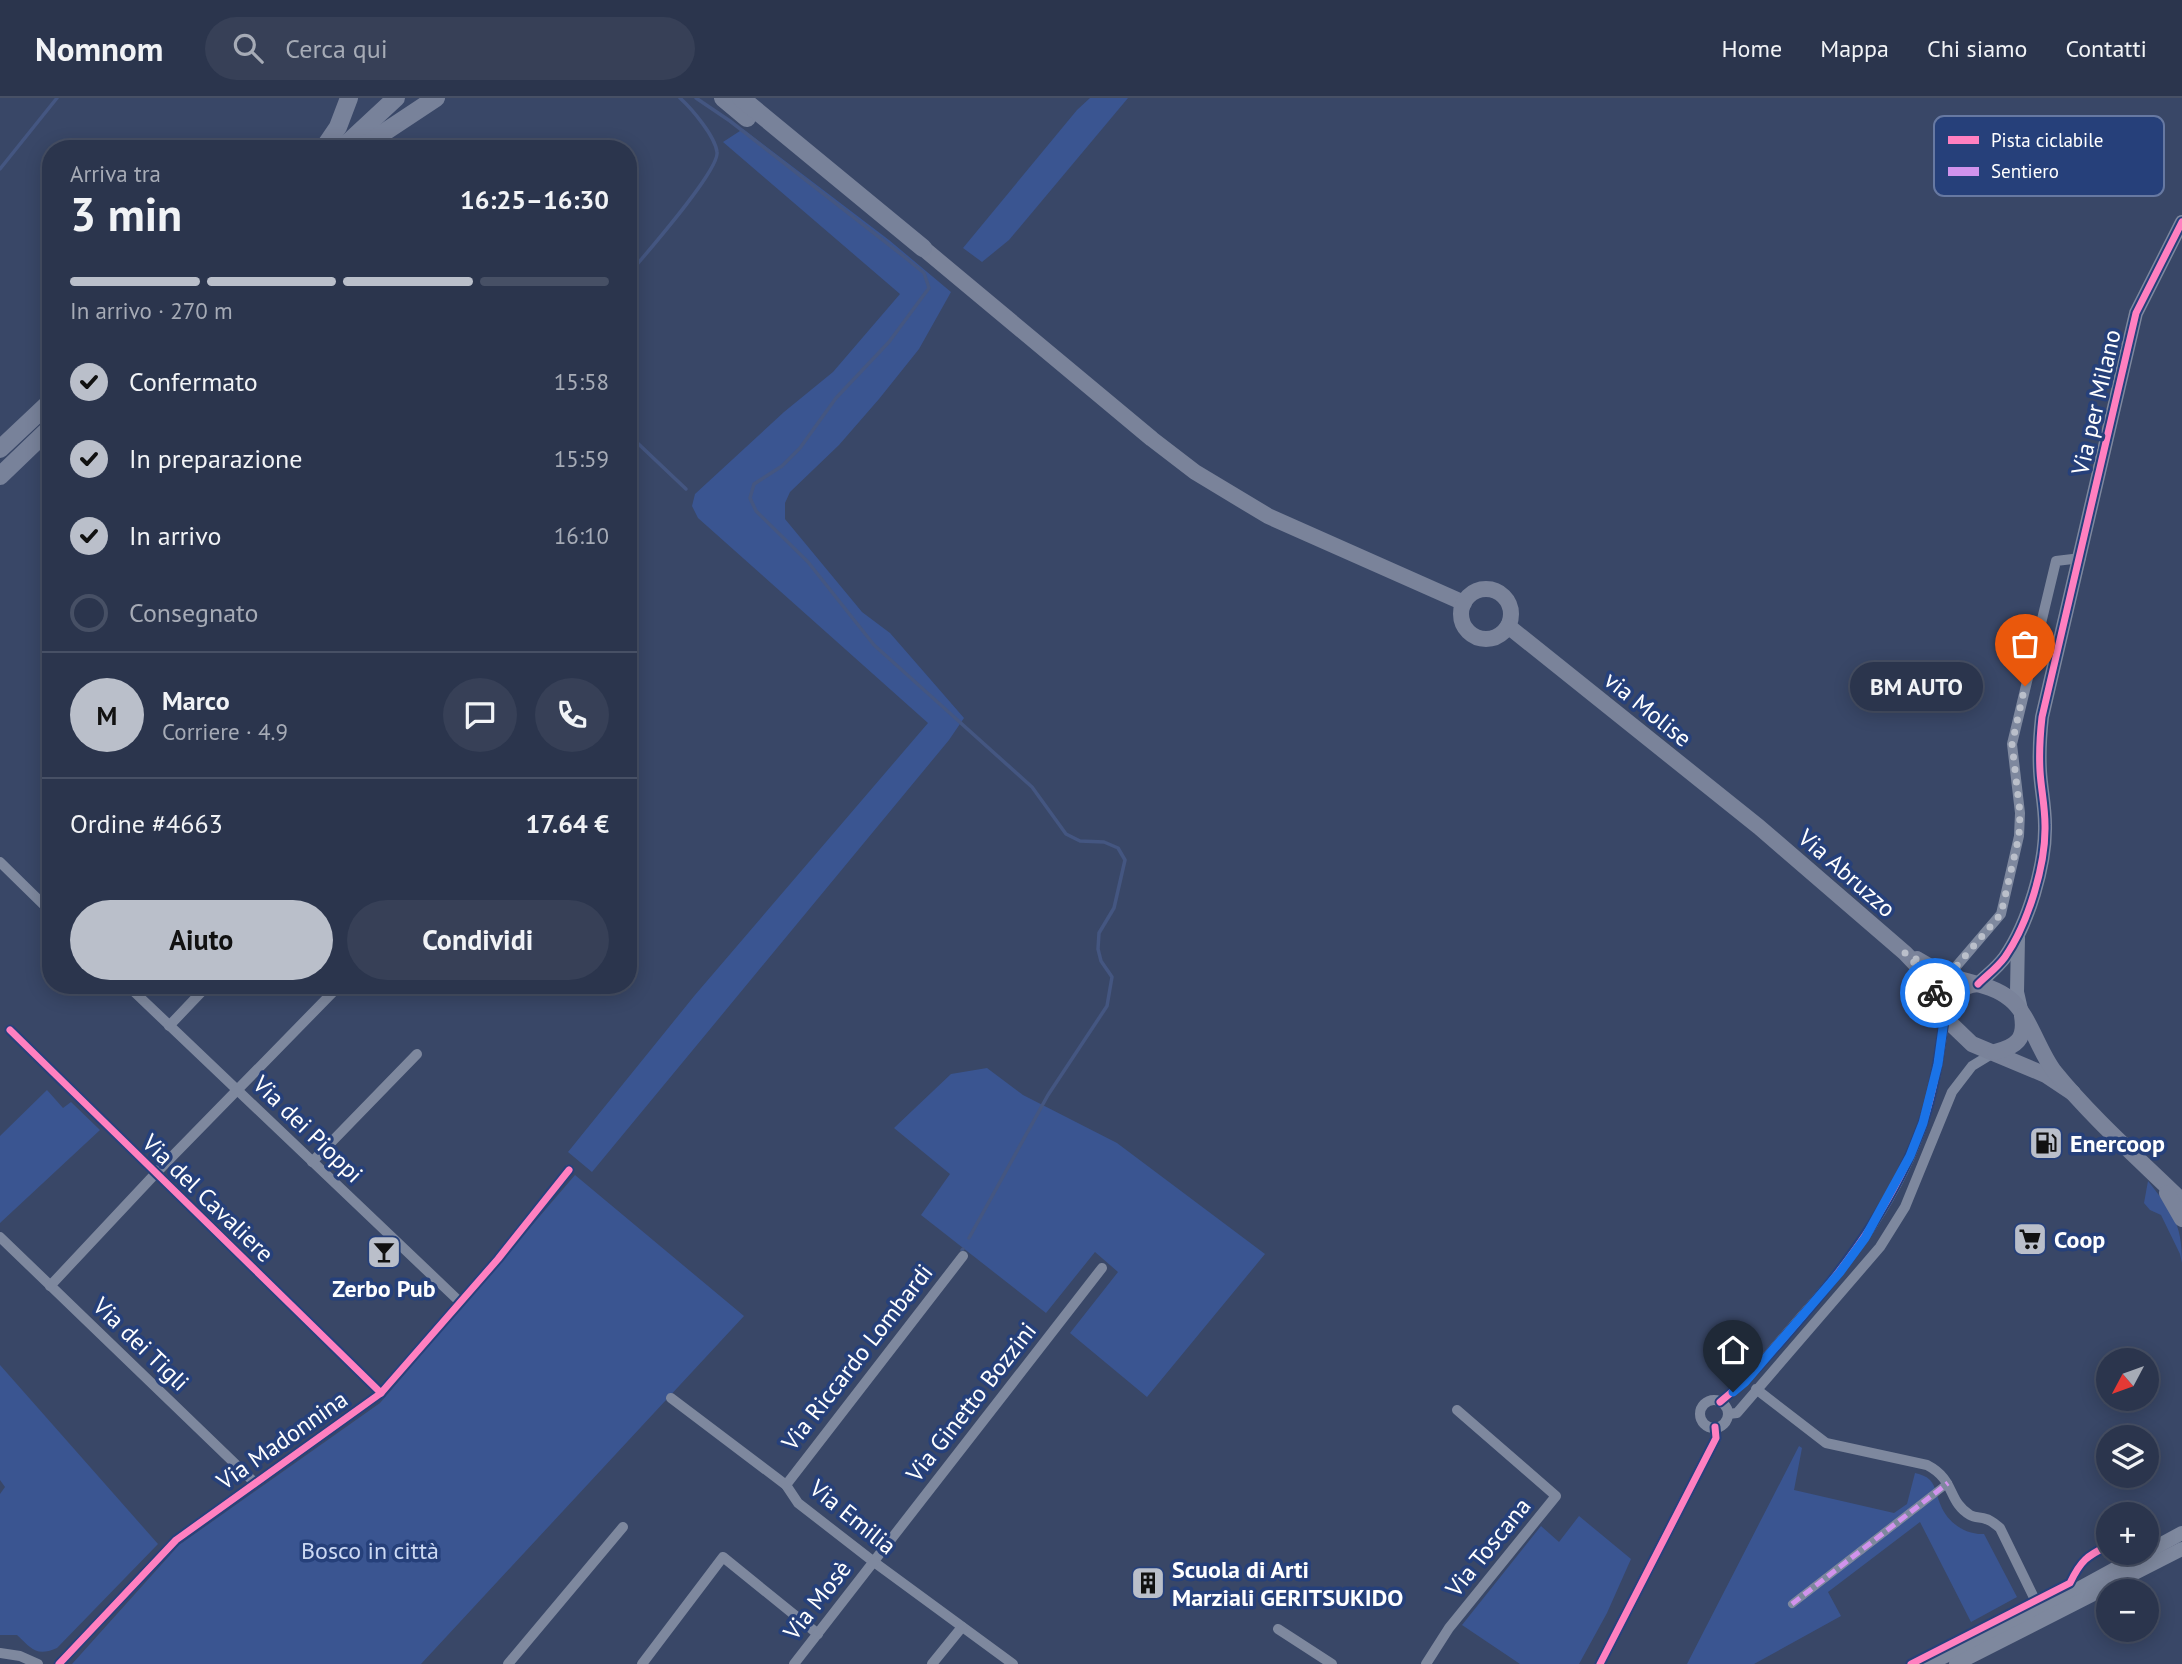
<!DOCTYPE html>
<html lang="it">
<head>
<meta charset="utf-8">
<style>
	:root { --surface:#2b354d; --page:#374057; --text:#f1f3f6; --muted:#a6abb6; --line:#475065; --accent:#babfca }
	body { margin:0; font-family:"PT Sans",sans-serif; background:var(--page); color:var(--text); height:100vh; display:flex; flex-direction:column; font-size:26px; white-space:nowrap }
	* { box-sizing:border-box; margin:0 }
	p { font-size:23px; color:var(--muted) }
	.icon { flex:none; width:38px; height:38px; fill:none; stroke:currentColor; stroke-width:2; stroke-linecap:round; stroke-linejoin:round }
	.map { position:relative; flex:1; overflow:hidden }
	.panel { position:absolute; left:42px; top:42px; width:595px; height:854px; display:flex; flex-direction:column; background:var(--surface); border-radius:28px; box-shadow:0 4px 18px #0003,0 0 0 2px var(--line) }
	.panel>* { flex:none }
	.needle { width:46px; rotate:229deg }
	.controls { position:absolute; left:2096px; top:1250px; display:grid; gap:14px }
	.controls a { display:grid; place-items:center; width:63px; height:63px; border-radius:50%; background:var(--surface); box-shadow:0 4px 18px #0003,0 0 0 2px var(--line); font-size:35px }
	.pin { position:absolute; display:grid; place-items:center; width:60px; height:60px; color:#fff; margin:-72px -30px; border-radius:50% 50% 50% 0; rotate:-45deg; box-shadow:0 0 7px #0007 }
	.pin .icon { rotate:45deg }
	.courier { position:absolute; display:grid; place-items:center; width:70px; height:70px; margin:-35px; border:5px solid #1a73e8; border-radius:50%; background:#fff; color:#222; box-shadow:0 2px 9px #0007 }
	.bubble { position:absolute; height:49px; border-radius:24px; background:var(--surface); box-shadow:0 4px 18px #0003,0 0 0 2px var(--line); font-size:23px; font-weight:800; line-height:49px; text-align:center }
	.summary em { font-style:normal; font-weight:800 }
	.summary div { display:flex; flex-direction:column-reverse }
	.summary { display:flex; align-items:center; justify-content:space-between; height:119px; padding:0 28px }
	h1 { font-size:46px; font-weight:800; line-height:52px }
	.bar { display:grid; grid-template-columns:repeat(4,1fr); gap:10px 7px; align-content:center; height:84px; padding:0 28px }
	.bar i { height:9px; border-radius:5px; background:var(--line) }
	.bar .current { background:var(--accent) }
	.bar p { grid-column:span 4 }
	.line { display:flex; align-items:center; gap:18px; padding:0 28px; border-top:2px solid var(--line) }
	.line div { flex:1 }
	.round { display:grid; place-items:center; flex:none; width:74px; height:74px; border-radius:37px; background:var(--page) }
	ol { padding:0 28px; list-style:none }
	li { display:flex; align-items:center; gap:21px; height:77px }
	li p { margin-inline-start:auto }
	li .icon { padding:7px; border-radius:50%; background:var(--accent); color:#111; stroke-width:4 }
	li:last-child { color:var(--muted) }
	li i { width:38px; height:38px; border:4px solid var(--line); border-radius:50% }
	.cta { display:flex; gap:14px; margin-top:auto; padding:14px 28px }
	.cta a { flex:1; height:80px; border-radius:42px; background:var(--accent); color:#111; font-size:28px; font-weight:800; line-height:80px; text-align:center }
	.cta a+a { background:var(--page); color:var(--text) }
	header { display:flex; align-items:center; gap:42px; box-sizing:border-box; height:98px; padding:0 35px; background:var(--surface); border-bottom:2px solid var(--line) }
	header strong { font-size:33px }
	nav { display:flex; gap:38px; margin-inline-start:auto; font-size:24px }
	.search { width:490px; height:63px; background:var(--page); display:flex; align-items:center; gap:18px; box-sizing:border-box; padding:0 24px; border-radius:38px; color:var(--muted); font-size:26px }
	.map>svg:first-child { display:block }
	.green { fill:#3a5591 }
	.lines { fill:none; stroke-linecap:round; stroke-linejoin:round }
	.stream { stroke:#445681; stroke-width:3.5 }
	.pedestrian { stroke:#7e889e; stroke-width:8 }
	.minor { stroke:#7e889e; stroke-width:10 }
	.tertiary { stroke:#7e889e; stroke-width:14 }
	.secondary { stroke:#7a839a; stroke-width:16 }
	.trunk { stroke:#78829a; stroke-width:18 }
	.quiet { stroke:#d193ec; stroke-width:5; stroke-dasharray:10 5; stroke-linecap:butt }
	.cycleway-casing { stroke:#26407a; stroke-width:11 }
	.cycleway { stroke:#ff80c0; stroke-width:7 }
	.done { stroke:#babfca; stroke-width:7; stroke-dasharray:0 12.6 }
	.route { stroke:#1a73e8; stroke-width:9 }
	.labels { text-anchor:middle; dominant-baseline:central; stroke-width:7; stroke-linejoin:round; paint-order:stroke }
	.street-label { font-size:24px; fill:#fff; stroke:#26407a }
	.poi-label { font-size:24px; font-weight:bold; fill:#fff; stroke:#26407a; text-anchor:start }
	.park-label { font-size:24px; fill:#ccd9f3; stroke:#26407a }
	.key { fill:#26407a; stroke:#6779a2; stroke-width:2 }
	.key-label { font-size:19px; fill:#fff }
</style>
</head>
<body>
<header>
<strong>Nomnom</strong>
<div class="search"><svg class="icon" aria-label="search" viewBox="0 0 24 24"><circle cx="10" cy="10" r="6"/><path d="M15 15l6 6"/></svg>Cerca qui</div>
<nav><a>Home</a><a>Mappa</a><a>Chi siamo</a><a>Contatti</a></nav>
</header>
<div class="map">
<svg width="2182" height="1566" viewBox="0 0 2182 1566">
	<rect width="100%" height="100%" fill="#394767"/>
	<g class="green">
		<path d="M 1090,0 L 1128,0 L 1009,142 L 982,164 L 963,150 L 1077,12 Z"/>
		<path d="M 743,31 L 889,142 L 951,194 L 919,251 L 879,301 L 839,347 L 790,394 L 785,405 L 785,421 L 862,514 L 890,535 L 964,620 L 949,642 L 592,1074 L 568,1054 L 695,897 L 928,625 L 698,420 L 692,408 L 695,396 L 784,314 L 833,274 L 900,196 L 723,44 Z"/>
		<path d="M 987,970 L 1023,997 L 1117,1045 L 1265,1156 L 1147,1299 L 1070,1235 L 1118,1174 L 1095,1154 L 1046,1215 L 921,1117 L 950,1076 L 894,1030 L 951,976 Z"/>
		<path d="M 47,992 L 63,1010 L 71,1004 L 100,1032 L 0,1125 L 0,1038 Z"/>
		<path d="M 575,1077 L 744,1218 L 421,1566 L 72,1566 L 179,1447 L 380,1305 Z"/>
		<path d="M 2148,1083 C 2172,1114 2182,1124 2182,1165 L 2180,1156 L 2161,1117 L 2150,1112 L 2144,1105 Z"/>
		<path d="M 0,1267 L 158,1446 L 57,1550 C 36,1559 32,1551 17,1537 L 0,1537 L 0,1396 L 5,1389 L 0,1382 Z"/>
		<path d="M 1799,1348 L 1802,1350 L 1794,1392 L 1894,1415 L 1907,1406 L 1915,1375 C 1920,1376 1926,1378 1930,1382 C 1936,1388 1937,1400 1941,1408 C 1948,1425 1966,1437 1984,1436 L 2017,1499 L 1971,1524 L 1920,1424 L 1828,1494 L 1841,1518 L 1754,1566 L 1687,1566 Z"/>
		<path d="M 1579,1418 L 1631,1461 L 1607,1515 L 1579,1566 L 1520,1566 L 1462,1527 L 1541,1428 L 1559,1444 Z"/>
	</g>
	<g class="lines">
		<g class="stream">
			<path d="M 696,0 L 730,23 L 902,157 L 924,175 L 929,190 L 889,244 L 836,300 L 800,350 L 782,368 L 754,386 L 750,400 L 756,413 L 808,464 L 874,547 L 1032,689 L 1066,736 L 1080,743 L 1104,744 L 1118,750 L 1125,762 L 1114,810 L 1099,835 L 1098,851 L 1101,863 L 1112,879 L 1107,908 L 1048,997 L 969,1140"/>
			<path d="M 0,71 L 57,0"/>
			<path d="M 628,177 C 643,159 720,72 717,54 C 715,38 692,11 680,0"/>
			<path d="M 628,336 L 686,391"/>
			<path d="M 962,1152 L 963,1151"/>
		</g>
		<path class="pedestrian" d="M 1792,1506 L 1948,1385"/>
		<g class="minor">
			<path d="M 0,764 L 51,814"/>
			<path d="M 1948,878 L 2001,816 L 2019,738 L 2020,715 L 2012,646 L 2056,463 L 2081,460"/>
			<path d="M 127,887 L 460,1204"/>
			<path d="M 169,928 L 208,887"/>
			<path d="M 10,932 L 381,1295"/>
			<path d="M 312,1064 L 417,956"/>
			<path d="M 0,1139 L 254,1384"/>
			<path d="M 50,1188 L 156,1075 L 335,892"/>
			<path d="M 1756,1291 L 1826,1345 L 1927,1367 C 1956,1382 1947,1403 1970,1417 C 1975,1420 1981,1419 1986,1421 C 1991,1422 1996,1427 2000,1430 L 2040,1512"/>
			<path d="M 671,1300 L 786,1387 L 798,1405 L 874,1464 L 1013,1566"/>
			<circle cx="1714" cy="1316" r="14"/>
			<path d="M 1720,1304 C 1751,1279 1775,1249 1801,1219 C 1852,1161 1900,1097 1924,1022 C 1935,988 1940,953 1945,918"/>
			<path d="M 1728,1316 L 1737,1315 L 1880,1149 L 1905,1109 L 1952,994 L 1972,968 L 1995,954"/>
			<path d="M 786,1387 L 963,1158"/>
			<path d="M 1278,1531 L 1332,1566"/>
			<path d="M 0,1555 L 20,1558 L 38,1566"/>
			<path d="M 59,1566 L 176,1442 L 381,1295 L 498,1161 L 569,1072"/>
			<path d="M 508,1566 L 623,1429"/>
			<path d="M 642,1566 L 723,1459 L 818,1536"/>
			<path d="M 794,1566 L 1102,1170"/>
			<path d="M 932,1566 L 962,1529"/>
			<path d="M 1426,1566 L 1449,1530 L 1556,1398 L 1457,1312"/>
			<path d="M 1600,1566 L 1716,1340 L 1715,1329"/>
		</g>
		<g class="tertiary">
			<path d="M 2018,839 L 2017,894 L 2022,916"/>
			<path d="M 1978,886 C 1987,877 1997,870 2005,859 C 2028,826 2046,767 2045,727 C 2045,708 2041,691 2040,673 C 2039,655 2040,637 2042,619 L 2136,215 L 2182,124"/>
			<path d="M 2147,1454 L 2182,1435"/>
			<path d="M 1929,1566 L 2040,1512 L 2146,1454"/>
			<path d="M 1956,1566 L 2182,1451"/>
		</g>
		<g class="secondary">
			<path d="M 923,150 L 1152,341 L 1195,374 L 1268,418 L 1464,505"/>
			<circle cx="1486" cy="516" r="25"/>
			<path d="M 1508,528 L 1759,729 L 1905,855 L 1925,876 L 1948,923 L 1972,946 L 2046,977 L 2073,995"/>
			<path d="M 1917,861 C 1927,867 1938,874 1950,878 C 1970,885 1993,887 2010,901 C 2029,916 2038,952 2054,973 C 2092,1020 2139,1061 2182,1103"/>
			<path d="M 1945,915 C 1951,897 1959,888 1978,886"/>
			<path d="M 1995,954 C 2016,949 2026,941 2022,918"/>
			<path d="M 2167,1095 L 2182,1121"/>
		</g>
		<g class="trunk">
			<path d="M 723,0 L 747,20"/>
			<path d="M 741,0 L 923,150"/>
			<path d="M 323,51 L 338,29 L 349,0"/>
			<path d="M 341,51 L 396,0"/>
			<path d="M 359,51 L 436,0"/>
			<path d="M 0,351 L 51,303"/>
			<path d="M 0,378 L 51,329"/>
		</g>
		<path class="quiet" d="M 1792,1506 L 1948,1385"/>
		<g class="cycleway-casing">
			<g id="cycleway">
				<path d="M 1978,886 C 1987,877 1997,870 2005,859 C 2028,826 2046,767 2045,727 C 2045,708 2041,691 2040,673 C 2039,655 2040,637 2042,619 L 2136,215 L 2182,124"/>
				<path d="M 10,932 L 381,1295"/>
				<path d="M 1720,1304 C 1751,1279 1776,1249 1802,1219 C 1852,1160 1897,1099 1923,1025 C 1935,990 1940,952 1945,915"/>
				<path d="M 59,1566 L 176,1442 L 381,1295 L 498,1161 L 569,1072"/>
				<path d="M 1600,1566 L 1716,1340 L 1715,1329"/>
				<path d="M 1911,1566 L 2070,1485 C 2081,1462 2087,1458 2109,1447"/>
			</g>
		</g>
		<use href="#cycleway" class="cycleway"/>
	</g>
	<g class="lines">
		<path class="done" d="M 1935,895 L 1925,876 L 1905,855 L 1948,878 L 2001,816 L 2019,738 L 2020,715 L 2012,646 L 2025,588"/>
		<path class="route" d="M 1733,1294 L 1745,1284 L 1840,1174 L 1865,1140 L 1910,1058 L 1923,1025 L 1938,966 L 1945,915 L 1935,895"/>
	</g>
	<defs>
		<g id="fuel-square" transform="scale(1.75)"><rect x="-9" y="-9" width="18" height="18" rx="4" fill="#babfca" stroke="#26407a"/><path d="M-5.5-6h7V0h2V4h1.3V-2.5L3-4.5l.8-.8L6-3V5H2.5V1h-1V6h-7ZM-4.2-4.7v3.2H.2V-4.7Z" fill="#111"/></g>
		<g id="supermarket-square" transform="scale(1.75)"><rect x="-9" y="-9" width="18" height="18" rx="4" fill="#babfca" stroke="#26407a"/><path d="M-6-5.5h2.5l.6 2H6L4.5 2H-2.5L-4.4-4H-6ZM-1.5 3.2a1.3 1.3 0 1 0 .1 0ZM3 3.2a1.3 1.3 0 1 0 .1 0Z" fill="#111"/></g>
		<g id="bar-square" transform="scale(1.75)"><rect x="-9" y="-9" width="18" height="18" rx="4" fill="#babfca" stroke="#26407a"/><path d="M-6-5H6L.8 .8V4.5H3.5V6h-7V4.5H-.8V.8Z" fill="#111"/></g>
		<g id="building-square" transform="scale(1.75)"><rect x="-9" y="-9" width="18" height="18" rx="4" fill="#babfca" stroke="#26407a"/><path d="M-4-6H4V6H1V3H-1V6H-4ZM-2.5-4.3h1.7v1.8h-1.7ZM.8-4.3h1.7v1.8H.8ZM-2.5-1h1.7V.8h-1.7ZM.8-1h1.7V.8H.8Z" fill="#111"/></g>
	</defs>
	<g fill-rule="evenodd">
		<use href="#fuel-square" x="2046" y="1045"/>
		<use href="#supermarket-square" x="2030" y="1141"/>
		<use href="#bar-square" x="384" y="1154"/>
		<use href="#building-square" x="1148" y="1485"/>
	</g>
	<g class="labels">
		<g class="street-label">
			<text transform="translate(2096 304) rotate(-77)">Via per Milano</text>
			<text transform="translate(1648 611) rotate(39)">via Molise</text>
			<text transform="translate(1847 775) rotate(41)">Via Abruzzo</text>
			<text transform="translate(308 1031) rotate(44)">Via dei Pioppi</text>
			<text transform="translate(208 1100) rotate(44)">Via del Cavaliere</text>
			<text transform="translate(141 1246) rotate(44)">Via dei Tigli</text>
			<text transform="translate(857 1259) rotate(-52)">Via Riccardo Lombardi</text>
			<text transform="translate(971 1304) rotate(-52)">Via Ginetto Bozzini</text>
			<text transform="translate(282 1342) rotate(-35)">Via Madonnina</text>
			<text transform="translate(853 1419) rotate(39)">Via Emilia</text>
			<text transform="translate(1488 1449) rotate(-51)">Via Toscana</text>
			<text transform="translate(817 1502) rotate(-52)">Via Mosè</text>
		</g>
		<g class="poi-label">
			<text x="2070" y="1045">Enercoop</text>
			<text x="2054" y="1141">Coop</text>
			<text x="384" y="1190" text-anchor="middle">Zerbo Pub</text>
			<text x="1172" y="1471">Scuola di Arti<tspan x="1172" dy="28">Marziali GERITSUKIDO</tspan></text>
		</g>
		<g class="park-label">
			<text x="370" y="1452">Bosco in città</text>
		</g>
	</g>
	<rect x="1934" y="18" width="230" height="80" rx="10" class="key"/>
	<rect x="1948" y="38" width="31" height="8" fill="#ff80c0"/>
	<rect x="1948" y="69" width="31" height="9" fill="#d193ec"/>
	<g class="key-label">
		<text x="1991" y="49">Pista ciclabile</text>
		<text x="1991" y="80">Sentiero</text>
	</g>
</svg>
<div class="controls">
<a><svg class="needle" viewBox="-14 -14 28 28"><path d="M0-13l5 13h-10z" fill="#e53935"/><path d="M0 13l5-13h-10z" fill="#a6abb6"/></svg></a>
<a><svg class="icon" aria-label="layers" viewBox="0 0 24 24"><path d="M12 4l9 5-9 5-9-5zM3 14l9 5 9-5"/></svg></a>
<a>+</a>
<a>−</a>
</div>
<div class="pin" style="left:2025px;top:588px;background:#ea580c"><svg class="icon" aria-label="bag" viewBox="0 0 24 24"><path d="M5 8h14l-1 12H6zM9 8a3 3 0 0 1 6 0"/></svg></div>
<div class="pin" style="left:1733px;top:1294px;background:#1f2937"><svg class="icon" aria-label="home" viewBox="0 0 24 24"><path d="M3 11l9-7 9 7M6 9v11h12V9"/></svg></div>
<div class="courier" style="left:1935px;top:895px"><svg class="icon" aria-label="bike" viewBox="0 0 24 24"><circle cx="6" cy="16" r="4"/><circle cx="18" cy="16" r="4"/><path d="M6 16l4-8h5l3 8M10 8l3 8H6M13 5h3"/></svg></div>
<div class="bubble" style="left:1850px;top:564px;width:133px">BM AUTO</div>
<section class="panel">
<div class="summary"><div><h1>3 min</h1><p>Arriva tra</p></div><em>16:25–16:30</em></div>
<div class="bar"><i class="current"></i><i class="current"></i><i class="current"></i><i></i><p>In arrivo · 270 m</p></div>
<ol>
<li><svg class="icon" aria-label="check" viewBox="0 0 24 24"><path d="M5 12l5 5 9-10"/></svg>Confermato<p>15:58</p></li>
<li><svg class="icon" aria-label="check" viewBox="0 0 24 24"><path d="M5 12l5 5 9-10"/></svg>In preparazione<p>15:59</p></li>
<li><svg class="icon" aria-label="check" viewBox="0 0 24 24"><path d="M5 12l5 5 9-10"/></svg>In arrivo<p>16:10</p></li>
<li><i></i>Consegnato</li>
</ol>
<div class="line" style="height:126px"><b class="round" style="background:var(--accent);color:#111">M</b><div><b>Marco</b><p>Corriere · 4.9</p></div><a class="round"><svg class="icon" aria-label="chat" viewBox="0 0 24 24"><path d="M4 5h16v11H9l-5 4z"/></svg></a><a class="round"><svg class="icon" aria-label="phone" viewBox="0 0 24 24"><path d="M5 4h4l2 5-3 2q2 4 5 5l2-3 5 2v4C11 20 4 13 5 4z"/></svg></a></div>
<div class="line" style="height:91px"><div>Ordine #4663</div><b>17.64 €</b></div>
<div class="cta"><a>Aiuto</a><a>Condividi</a></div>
</section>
</div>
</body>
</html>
